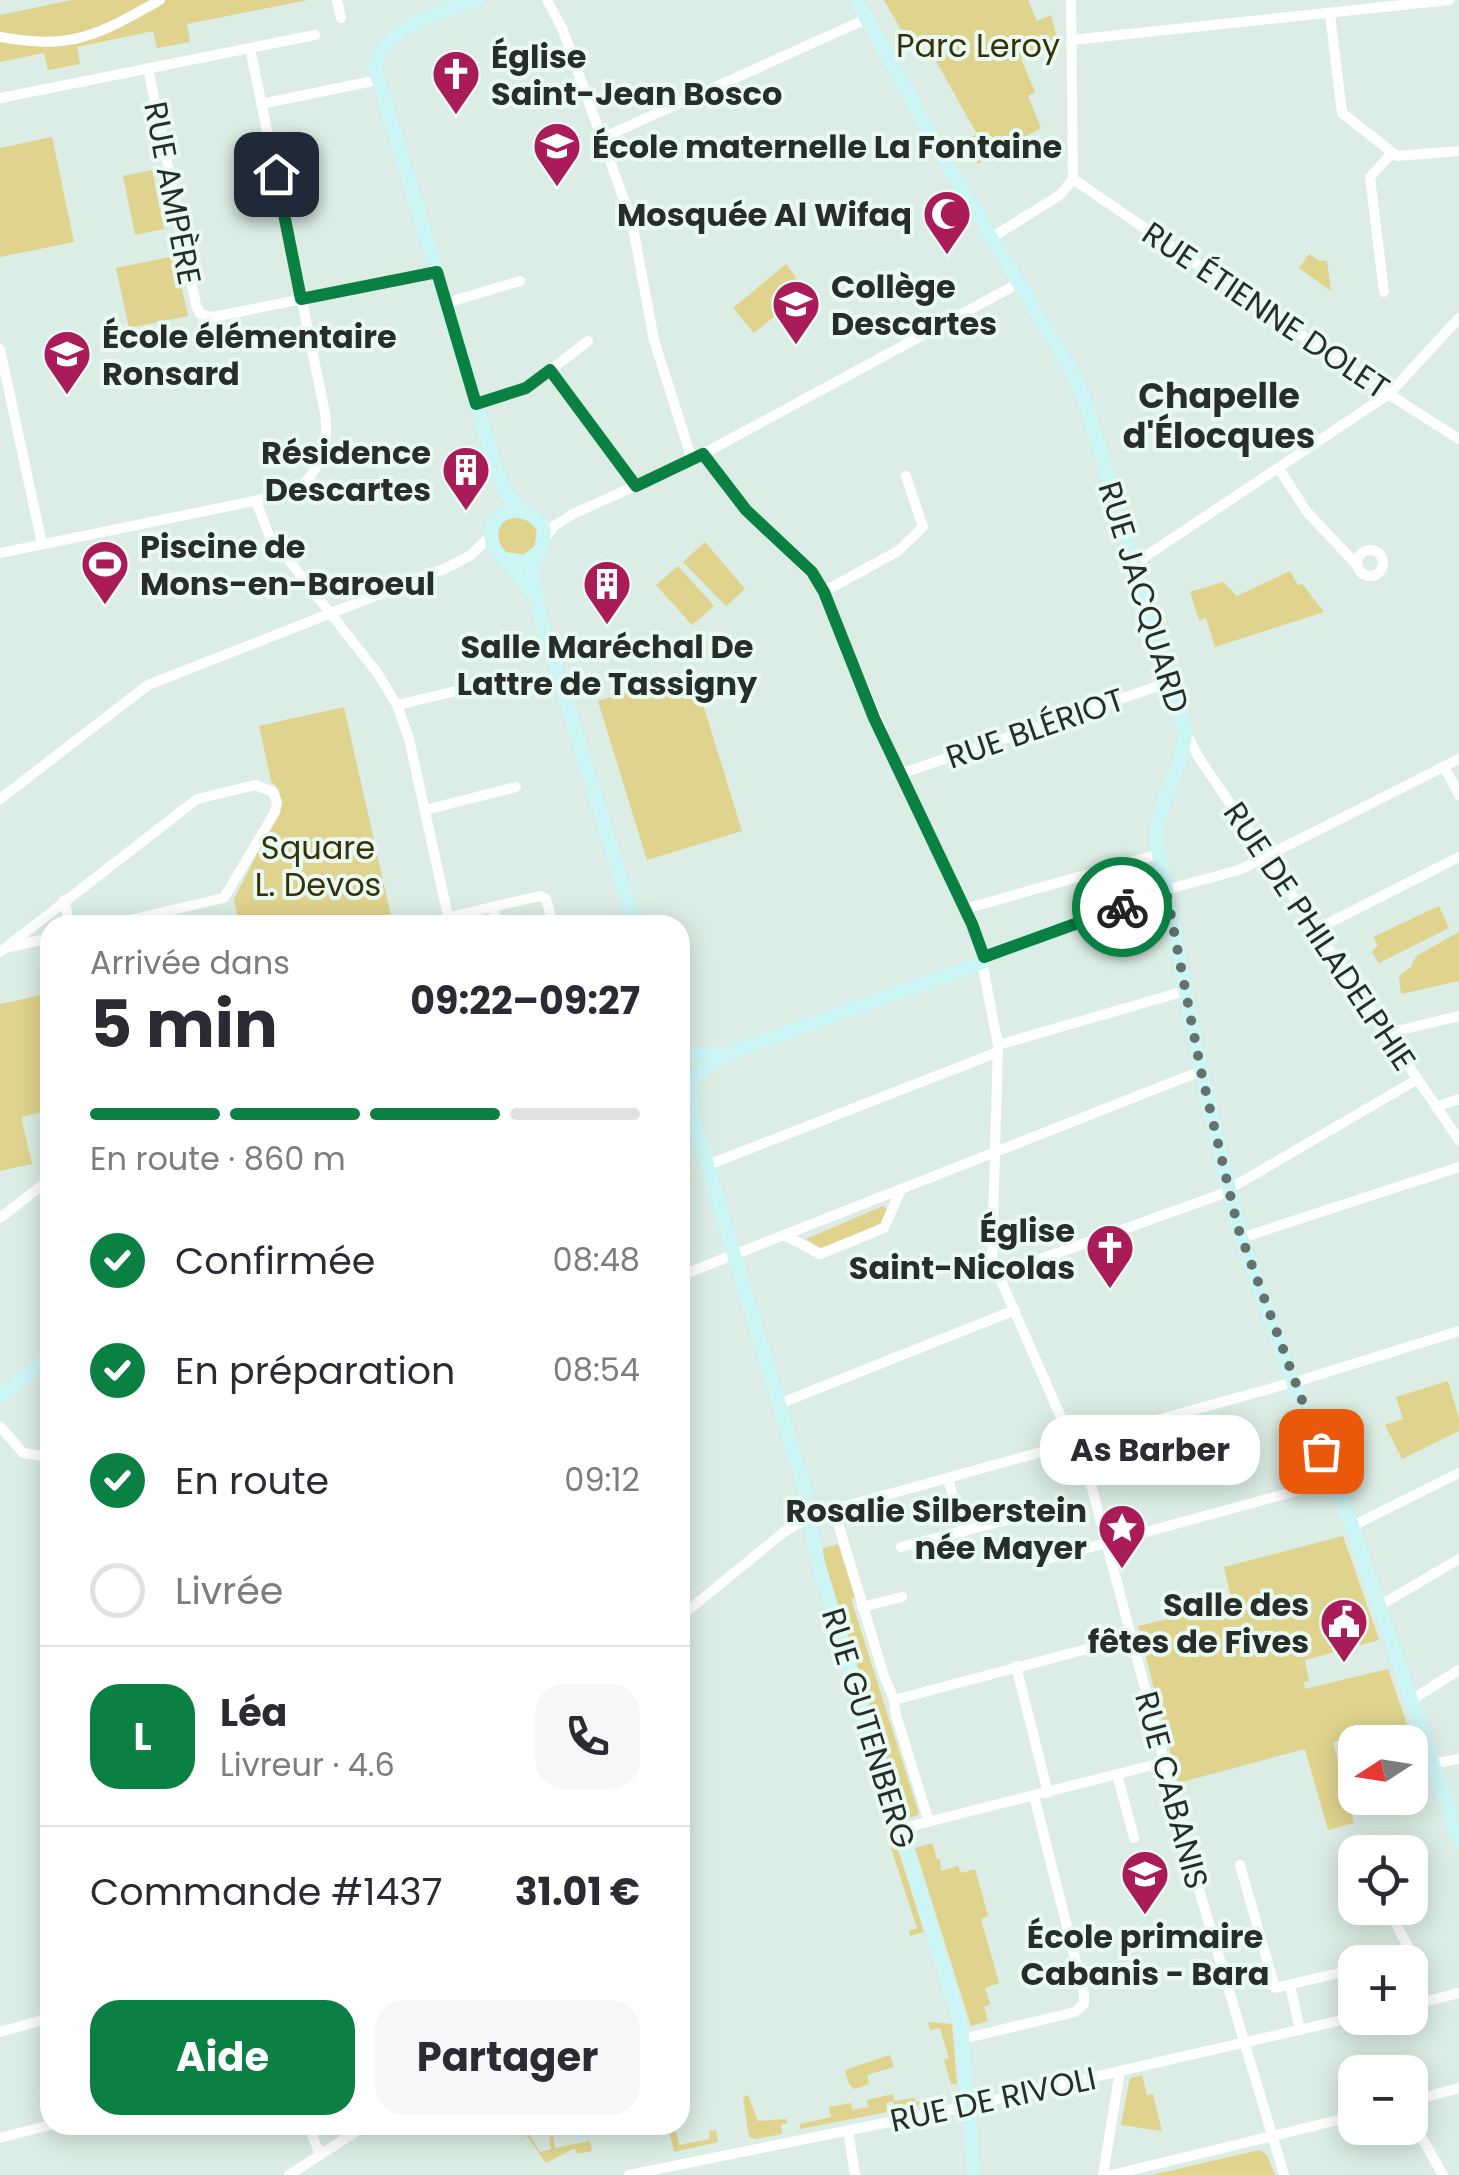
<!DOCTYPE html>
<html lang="fr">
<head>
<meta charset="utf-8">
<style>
	:root { --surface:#fff; --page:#f7f7f7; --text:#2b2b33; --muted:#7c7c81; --line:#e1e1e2; --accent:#0b8043 }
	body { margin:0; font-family:Poppins,sans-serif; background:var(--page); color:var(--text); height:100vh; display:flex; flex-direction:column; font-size:38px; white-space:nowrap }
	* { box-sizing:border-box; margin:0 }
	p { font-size:32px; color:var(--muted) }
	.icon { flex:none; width:55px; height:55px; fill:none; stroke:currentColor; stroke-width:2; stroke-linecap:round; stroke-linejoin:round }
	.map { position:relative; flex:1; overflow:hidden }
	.sheet { position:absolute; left:40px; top:915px; width:650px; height:1220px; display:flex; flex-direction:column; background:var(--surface); border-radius:30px; box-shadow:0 5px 25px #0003 }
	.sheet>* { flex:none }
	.needle { width:65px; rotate:258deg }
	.tools { position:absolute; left:1338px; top:1725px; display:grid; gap:20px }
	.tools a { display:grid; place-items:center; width:90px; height:90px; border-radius:20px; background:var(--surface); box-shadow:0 5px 25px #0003; font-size:50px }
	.pin { position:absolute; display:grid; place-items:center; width:85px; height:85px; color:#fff; margin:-42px; border-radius:20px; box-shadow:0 5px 15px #0006 }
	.courier { position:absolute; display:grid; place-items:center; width:100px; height:100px; margin:-50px; border:8px solid #0b8043; border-radius:50%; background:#fff; color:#222; box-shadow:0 2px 12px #0007 }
	.bubble { position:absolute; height:70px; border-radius:30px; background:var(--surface); box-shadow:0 5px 25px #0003; font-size:32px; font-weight:700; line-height:70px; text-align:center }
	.overview em { font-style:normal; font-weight:700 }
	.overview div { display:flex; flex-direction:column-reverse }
	.overview { display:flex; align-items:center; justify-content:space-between; height:170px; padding:0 50px }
	h1 { font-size:65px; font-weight:700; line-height:75px }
	.bar { display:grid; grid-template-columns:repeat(4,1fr); gap:15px 10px; align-content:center; height:120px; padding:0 50px }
	.bar i { height:12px; border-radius:8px; background:var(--line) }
	.bar .active { background:var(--accent) }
	.bar p { grid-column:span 4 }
	.line { display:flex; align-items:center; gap:25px; padding:0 50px; border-top:2px solid var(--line) }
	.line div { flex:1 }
	.round { display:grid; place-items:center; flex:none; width:105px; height:105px; border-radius:30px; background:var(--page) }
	ol { padding:0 50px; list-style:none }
	li { display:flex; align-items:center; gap:30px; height:110px }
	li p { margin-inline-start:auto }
	li .icon { padding:10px; border-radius:50%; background:var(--accent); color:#fff; stroke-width:4 }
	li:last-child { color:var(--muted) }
	li i { width:55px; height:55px; border:5px solid var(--line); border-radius:50% }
	.action { display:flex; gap:20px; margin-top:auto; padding:20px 50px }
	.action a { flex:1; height:115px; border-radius:30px; background:var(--accent); color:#fff; font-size:40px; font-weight:700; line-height:115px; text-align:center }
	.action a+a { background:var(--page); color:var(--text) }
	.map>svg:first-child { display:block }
	.green { fill:#dfd38d }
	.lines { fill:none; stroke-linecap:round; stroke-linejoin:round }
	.street { stroke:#fff; stroke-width:10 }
	.secondary { stroke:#ccf5f6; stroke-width:14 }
	.done { stroke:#66716b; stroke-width:10; stroke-dasharray:0 18 }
	.route { stroke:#0b8043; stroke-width:12 }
	.labels { text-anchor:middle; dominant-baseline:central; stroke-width:8; stroke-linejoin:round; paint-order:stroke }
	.park-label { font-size:32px; fill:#373008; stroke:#e8faf1 }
	.poi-label { font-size:32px; font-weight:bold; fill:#272e2a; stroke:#e8faf1; text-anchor:start }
	.street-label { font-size:32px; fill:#272e2a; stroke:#e8faf1 }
	.neighbourhood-label { font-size:35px; font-weight:bold; fill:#272e2a; stroke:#e8faf1 }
</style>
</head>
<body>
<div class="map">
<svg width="1459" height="2175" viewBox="0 0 1459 2175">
	<rect width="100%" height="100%" fill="#dbede4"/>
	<g class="green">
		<path d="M 72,0 L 308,0 L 187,24 L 190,42 L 157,48 L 153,31 L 77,47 L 80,64 L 48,70 L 44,53 L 0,62 L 0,15 Z"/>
		<path d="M 884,0 L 1028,0 L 1037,21 L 1051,15 L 1058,41 L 1021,59 L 1035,92 L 1028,96 L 1041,128 L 977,164 L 964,142 L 977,134 L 924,40 L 911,47 Z"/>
		<path d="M 52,137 L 74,242 L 0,257 L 0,148 Z"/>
		<path d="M 152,170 L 164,229 L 135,235 L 123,176 Z"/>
		<path d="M 1309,254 L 1318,260 L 1327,261 L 1331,291 L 1299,268 Z"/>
		<path d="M 175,256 L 188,316 L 129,328 L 116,268 Z"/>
		<path d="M 786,264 L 806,291 L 754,333 L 733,308 Z"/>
		<circle cx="517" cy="536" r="20"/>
		<path d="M 705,542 L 745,589 L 726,606 L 683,562 Z"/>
		<path d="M 678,566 L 714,606 L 692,625 L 656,585 Z"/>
		<path d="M 1290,571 L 1298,585 L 1302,584 L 1324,612 L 1215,647 L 1206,618 L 1199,620 L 1190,592 L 1223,582 L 1237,596 Z"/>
		<path d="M 693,672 L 742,831 L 647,860 L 598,701 Z"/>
		<path d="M 344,707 L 393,925 L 239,925 L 234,899 L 282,805 L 279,790 L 271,781 L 259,726 Z"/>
		<path d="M 1439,906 L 1449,928 L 1379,963 L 1372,952 L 1378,945 L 1373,937 Z"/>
		<path d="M 1459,932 L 1459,981 L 1401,994 L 1399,976 L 1410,968 L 1416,956 Z"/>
		<path d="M 50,993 L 50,1110 L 21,1117 L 32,1164 L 0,1171 L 0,1004 Z"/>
		<path d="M 883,1206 L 888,1210 L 881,1225 L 822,1249 L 806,1239 Z"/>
		<path d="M 1448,1381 L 1459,1418 L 1459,1431 L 1402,1459 L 1385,1425 L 1403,1419 L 1396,1397 Z"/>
		<path d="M 1343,1536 L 1379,1640 L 1305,1660 L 1309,1681 L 1304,1682 L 1305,1689 L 1388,1669 L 1407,1724 L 1333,1742 L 1354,1823 L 1328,1830 L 1305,1749 L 1178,1783 L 1138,1626 L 1232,1603 L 1224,1567 Z"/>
		<path d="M 838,1544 L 855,1597 L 851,1599 L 919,1814 L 906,1820 L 818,1550 Z"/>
		<path d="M 896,1843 L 924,1932 L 910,1936 L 909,1931 L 917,1928 L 890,1845 Z"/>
		<path d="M 932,1843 L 937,1859 L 940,1859 L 941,1871 L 958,1866 L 961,1873 L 975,1869 L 988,1916 L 981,1919 L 999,1983 L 985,1988 L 990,2004 L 984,2007 L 988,2021 L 971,2026 L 915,1848 Z"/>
		<path d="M 928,2022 L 952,2024 L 957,2084 L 951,2084 L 944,2060 L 949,2058 L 940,2028 L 930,2030 Z"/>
		<path d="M 890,2055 L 894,2067 L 867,2075 L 869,2084 L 854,2089 L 849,2084 L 845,2070 Z"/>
		<path d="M 1142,2075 L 1147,2095 L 1153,2094 L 1162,2131 L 1121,2125 L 1130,2078 Z"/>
		<path d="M 893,2094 L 894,2101 L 914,2098 L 916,2102 L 945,2095 L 946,2100 L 896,2110 L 893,2101 L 886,2103 L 887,2112 L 800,2129 L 800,2124 L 831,2117 L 829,2107 L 851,2103 L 852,2110 L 868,2107 L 867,2100 Z"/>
		<path d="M 748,2095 L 758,2121 L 786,2119 L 787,2123 L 781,2125 L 782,2134 L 755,2139 L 749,2137 L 743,2097 Z"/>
		<path d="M 519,2125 L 523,2125 L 540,2152 L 551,2149 L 549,2137 L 553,2136 L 555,2148 L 590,2141 L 592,2151 L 577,2154 L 575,2148 L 546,2163 Z"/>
		<path d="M 675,2128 L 679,2145 L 710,2139 L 709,2131 L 716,2130 L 718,2142 L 674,2152 L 669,2129 Z"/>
		<path d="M 1259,2150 L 1267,2155 L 1275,2175 L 1152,2175 Z"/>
	</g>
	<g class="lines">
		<g class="street">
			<path d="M 337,0 L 341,18"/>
			<path d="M 547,0 L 562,28 L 632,222 L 654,340 L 692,460"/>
			<path d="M 1330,14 L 1342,113 L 1397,156 L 1459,151"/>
			<path d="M 0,37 C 73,50 98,35 160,0"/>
			<path d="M 1072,40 L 1449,0"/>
			<path d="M 148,68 L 196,305 L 200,314 L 213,317 L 437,272"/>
			<path d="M 0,98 L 315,35"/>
			<path d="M 261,104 L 378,80"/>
			<path d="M 602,138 L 866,19"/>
			<path d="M 1073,179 L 1371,383 L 1459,439"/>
			<path d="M 991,238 L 1060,195 L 1073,179 L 1071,0"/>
			<path d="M 1384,292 L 1370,177 L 1391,154"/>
			<path d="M 446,303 L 520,281"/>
			<path d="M 0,349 L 42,544"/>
			<path d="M 551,370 L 636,486"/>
			<path d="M 476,404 L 527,388 L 588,341"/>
			<path d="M 703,454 L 747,510 L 818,581 L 909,794 L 972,924 L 985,957"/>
			<path d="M 1279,469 L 1307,512 L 1357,565"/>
			<path d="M 256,501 L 269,535 L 378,674 L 397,705 L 409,739 L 450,925"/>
			<path d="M 545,538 L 554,526 L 573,514 L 692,460 L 1019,283"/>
			<circle cx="1370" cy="563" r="13"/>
			<path d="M 0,553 L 283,495 C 318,482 330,448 325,413 L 250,48"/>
			<path d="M 1134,564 L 1389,394 L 1459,318"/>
			<path d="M 823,592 L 898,551 L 923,527 L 906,476"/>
			<path d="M 397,705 L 494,682"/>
			<path d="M 1187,735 L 1199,758 L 1459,1140"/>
			<path d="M 1444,766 L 1459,795"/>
			<path d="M 900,774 L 1170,682"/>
			<path d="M 0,799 L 148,685 L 446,568 L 471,555 L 492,534"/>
			<path d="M 425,810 L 516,787"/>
			<path d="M 1165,890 L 1239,870 L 1459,759"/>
			<path d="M 64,900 L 70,925"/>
			<path d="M 493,907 L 497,925"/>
			<path d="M 965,909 L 1159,854"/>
			<path d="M 449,917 L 540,896 L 546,899 L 553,925"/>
			<path d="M 1317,929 L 1459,857"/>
			<path d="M 10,947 L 50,938"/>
			<path d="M 0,952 L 197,799 L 255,785 L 273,792 L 277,802 L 275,812 L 224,898 L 107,925"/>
			<path d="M 982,962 L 998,1045 L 992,1260 L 1092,1488 L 1191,1863 L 1284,2175"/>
			<path d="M 1388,1033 L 1459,1016"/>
			<path d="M 998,1045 L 1185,991"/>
			<path d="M 1436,1107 L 1459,1099"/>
			<path d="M 708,1165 L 998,1052"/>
			<path d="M 0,1218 L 50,1179"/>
			<path d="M 786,1236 L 820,1254 L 884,1228 L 900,1192"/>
			<path d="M 1241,1238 L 1459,1167"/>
			<path d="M 999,1274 L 1219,1195 L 1418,1079"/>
			<path d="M 680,1276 L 1201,1071"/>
			<path d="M 779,1404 L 1015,1310"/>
			<path d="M 0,1426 L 23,1453 L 50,1457"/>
			<path d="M 948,1479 L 963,1532"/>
			<path d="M 834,1510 L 884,1676 L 894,1700 L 896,1715 L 929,1822"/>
			<path d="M 1352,1526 L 1459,1473"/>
			<path d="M 901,1547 L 1034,1513"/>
			<path d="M 1047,1559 L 1333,1481"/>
			<path d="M 1379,1606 L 1459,1559"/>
			<path d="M 862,1607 L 902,1597"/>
			<path d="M 680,1617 L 784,1532 L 810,1516 L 1305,1379 L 1459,1331"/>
			<path d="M 1016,1666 L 1048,1793"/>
			<path d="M 894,1700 L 1132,1637"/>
			<path d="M 1411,1700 L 1459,1670"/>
			<path d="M 1432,1764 L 1459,1759"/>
			<path d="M 1117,1774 L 1134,1838"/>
			<path d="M 900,1829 L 1165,1762"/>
			<path d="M 1240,1865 L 1275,1988 L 1355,1969"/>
			<path d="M 1384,1962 L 1413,1956 L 1388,1908"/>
			<path d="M 1290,1985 L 1300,2030"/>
			<path d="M 1410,2005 L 1459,1993"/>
			<path d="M 0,2032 L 50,2018"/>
			<path d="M 963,2039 L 1075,2012 L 1084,2004 L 1084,1994 L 1034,1796"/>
			<path d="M 1410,2101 L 1459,2088"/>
			<path d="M 1410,2117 L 1443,2175"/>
			<path d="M 308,2125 L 320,2155"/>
			<path d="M 848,2130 L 855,2175"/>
			<path d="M 0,2138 L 50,2125"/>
			<path d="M 289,2175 L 366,2125"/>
			<path d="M 629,2175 L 968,2106 L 1355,2017"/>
			<path d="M 1103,2175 L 1120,2071"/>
			<path d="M 1111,2175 L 1355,2116"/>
		</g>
		<g class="secondary">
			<path d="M 477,0 C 442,14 383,25 375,68 L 496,469 L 507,495 L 521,511"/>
			<path d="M 856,0 L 951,171 L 1068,365 L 1084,398 L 1185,730 C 1185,770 1154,803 1157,844 L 1201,1071 L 1241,1238 L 1293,1382 L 1352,1526 L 1459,1841"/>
			<path d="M 536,556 L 532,573 L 540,616 L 635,925"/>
			<path d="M 505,559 L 525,562 L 541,550 L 544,530 C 530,499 486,508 492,541 C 495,558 522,573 531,592"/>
			<path d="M 685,1056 L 720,1054"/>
			<path d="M 690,1082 L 691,1112 L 804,1487 L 818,1563 L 961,2025 L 974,2175"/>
			<path d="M 683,1086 L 708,1065 L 735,1051 L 971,967 L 982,962 L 985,957 L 1165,890"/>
			<path d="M 0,1396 L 50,1357"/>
		</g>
	</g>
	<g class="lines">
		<path class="done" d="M 1122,907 L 1166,890 L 1201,1071 L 1238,1228 L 1321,1451"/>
		<path class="route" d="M 276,174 L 301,299 L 437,272 L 476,404 L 526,388 L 550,370 L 636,486 L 703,454 L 746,510 L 812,572 L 824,592 L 874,718 L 972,924 L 984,957 L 1122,907"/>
	</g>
	<defs>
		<g id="church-pin" transform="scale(2.5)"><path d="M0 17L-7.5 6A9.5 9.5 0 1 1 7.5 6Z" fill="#a91b59" stroke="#e8faf1"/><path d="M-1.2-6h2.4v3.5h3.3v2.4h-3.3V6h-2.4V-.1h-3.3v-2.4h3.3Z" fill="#fff"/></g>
		<g id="school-pin" transform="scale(2.5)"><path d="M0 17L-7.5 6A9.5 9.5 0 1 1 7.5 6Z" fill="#a91b59" stroke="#e8faf1"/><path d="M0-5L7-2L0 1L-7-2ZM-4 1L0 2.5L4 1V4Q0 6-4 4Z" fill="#fff"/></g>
		<g id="mosque-pin" transform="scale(2.5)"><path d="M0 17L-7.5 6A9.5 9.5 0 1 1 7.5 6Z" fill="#a91b59" stroke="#e8faf1"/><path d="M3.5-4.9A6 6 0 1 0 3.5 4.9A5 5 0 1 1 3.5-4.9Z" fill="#fff"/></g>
		<g id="building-pin" transform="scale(2.5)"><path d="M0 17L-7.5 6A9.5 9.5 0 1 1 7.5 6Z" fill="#a91b59" stroke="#e8faf1"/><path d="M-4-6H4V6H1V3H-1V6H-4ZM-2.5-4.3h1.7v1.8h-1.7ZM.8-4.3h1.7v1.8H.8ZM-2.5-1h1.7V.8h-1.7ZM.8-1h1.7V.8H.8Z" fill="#fff"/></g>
		<g id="stadium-pin" transform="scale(2.5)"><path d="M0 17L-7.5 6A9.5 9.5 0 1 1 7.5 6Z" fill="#a91b59" stroke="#e8faf1"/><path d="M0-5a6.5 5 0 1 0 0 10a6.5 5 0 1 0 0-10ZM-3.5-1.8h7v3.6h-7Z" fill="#fff"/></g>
		<g id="sight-pin" transform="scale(2.5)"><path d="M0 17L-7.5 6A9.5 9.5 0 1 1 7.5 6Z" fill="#a91b59" stroke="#e8faf1"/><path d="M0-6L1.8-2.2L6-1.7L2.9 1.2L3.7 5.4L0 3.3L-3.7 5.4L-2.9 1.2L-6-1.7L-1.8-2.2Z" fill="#fff"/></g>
		<g id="civic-pin" transform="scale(2.5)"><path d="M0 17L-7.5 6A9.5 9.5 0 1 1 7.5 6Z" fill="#a91b59" stroke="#e8faf1"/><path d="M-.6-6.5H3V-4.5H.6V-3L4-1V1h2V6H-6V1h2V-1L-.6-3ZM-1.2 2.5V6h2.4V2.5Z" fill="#fff"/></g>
	</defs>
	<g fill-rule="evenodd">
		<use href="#church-pin" x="456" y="74"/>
		<use href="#school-pin" x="557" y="146"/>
		<use href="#mosque-pin" x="947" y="214"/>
		<use href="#school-pin" x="796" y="304"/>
		<use href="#school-pin" x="67" y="354"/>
		<use href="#building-pin" x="466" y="470"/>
		<use href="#stadium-pin" x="105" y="564"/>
		<use href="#building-pin" x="607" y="584"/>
		<use href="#church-pin" x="1110" y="1248"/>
		<use href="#sight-pin" x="1122" y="1528"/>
		<use href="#civic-pin" x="1344" y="1622"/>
		<use href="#school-pin" x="1145" y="1874"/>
	</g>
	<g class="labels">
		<g class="park-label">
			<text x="978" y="45">Parc Leroy</text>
			<text x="318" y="847">Square<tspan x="318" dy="37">L. Devos</tspan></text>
		</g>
		<g class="poi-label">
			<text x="491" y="56">Église<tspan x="491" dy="37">Saint-Jean Bosco</tspan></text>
			<text x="592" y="146">École maternelle La Fontaine</text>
			<text x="912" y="214" text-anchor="end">Mosquée Al Wifaq</text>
			<text x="831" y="286">Collège<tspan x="831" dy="37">Descartes</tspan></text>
			<text x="102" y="336">École élémentaire<tspan x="102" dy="37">Ronsard</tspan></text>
			<text x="431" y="452" text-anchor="end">Résidence<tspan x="431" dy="37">Descartes</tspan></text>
			<text x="140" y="546">Piscine de<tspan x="140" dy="37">Mons-en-Baroeul</tspan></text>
			<text x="607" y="646" text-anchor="middle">Salle Maréchal De<tspan x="607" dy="37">Lattre de Tassigny</tspan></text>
			<text x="1075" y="1230" text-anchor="end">Église<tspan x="1075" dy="37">Saint-Nicolas</tspan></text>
			<text x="1087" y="1510" text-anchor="end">Rosalie Silberstein<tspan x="1087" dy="37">née Mayer</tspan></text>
			<text x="1309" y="1604" text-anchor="end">Salle des<tspan x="1309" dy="37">fêtes de Fives</tspan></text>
			<text x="1145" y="1936" text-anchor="middle">École primaire<tspan x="1145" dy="37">Cabanis - Bara</tspan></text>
		</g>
		<g class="street-label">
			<text transform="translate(173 193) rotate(79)">RUE AMPÈRE</text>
			<text transform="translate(1266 310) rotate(34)">RUE ÉTIENNE DOLET</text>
			<text transform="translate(1144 597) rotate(73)">RUE JACQUARD</text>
			<text transform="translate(1035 728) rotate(-19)">RUE BLÉRIOT</text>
			<text transform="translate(1320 936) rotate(56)">RUE DE PHILADELPHIE</text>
			<text transform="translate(869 1728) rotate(73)">RUE GUTENBERG</text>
			<text transform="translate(1172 1790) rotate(75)">RUE CABANIS</text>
			<text transform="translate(993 2099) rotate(-12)">RUE DE RIVOLI</text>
		</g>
		<g class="neighbourhood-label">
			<text x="1219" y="395">Chapelle<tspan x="1219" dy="40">d'Élocques</tspan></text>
		</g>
	</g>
</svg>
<div class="tools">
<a><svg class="needle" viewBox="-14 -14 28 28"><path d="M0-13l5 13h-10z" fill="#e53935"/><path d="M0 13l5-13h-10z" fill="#7c7c81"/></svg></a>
<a><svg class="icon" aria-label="locate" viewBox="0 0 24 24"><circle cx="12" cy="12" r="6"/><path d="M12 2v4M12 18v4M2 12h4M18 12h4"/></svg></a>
<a>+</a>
<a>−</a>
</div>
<div class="pin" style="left:1321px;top:1451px;background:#ea580c"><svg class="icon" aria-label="bag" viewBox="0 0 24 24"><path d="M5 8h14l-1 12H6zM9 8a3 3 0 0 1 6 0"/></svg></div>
<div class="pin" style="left:276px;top:174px;background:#1f2937"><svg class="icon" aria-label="home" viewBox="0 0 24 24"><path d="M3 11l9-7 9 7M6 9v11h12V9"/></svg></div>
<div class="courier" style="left:1122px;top:907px"><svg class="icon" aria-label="bike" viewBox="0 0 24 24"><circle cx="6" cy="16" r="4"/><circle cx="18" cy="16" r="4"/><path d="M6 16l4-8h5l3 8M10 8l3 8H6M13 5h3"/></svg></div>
<div class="bubble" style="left:1040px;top:1415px;width:220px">As Barber</div>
<section class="sheet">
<div class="overview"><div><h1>5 min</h1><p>Arrivée dans</p></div><em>09:22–09:27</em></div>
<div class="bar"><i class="active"></i><i class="active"></i><i class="active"></i><i></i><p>En route · 860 m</p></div>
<ol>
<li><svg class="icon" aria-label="check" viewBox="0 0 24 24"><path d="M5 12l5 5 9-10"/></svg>Confirmée<p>08:48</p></li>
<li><svg class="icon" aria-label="check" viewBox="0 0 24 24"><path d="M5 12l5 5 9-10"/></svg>En préparation<p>08:54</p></li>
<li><svg class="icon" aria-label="check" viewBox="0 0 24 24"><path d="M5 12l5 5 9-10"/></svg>En route<p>09:12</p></li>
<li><i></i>Livrée</li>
</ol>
<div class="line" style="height:180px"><b class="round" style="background:var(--accent);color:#fff">L</b><div><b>Léa</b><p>Livreur · 4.6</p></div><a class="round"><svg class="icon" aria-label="phone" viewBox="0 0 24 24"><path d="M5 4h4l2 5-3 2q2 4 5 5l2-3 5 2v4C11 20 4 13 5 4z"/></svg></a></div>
<div class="line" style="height:130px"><div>Commande #1437</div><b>31.01 €</b></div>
<div class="action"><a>Aide</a><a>Partager</a></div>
</section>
</div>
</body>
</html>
